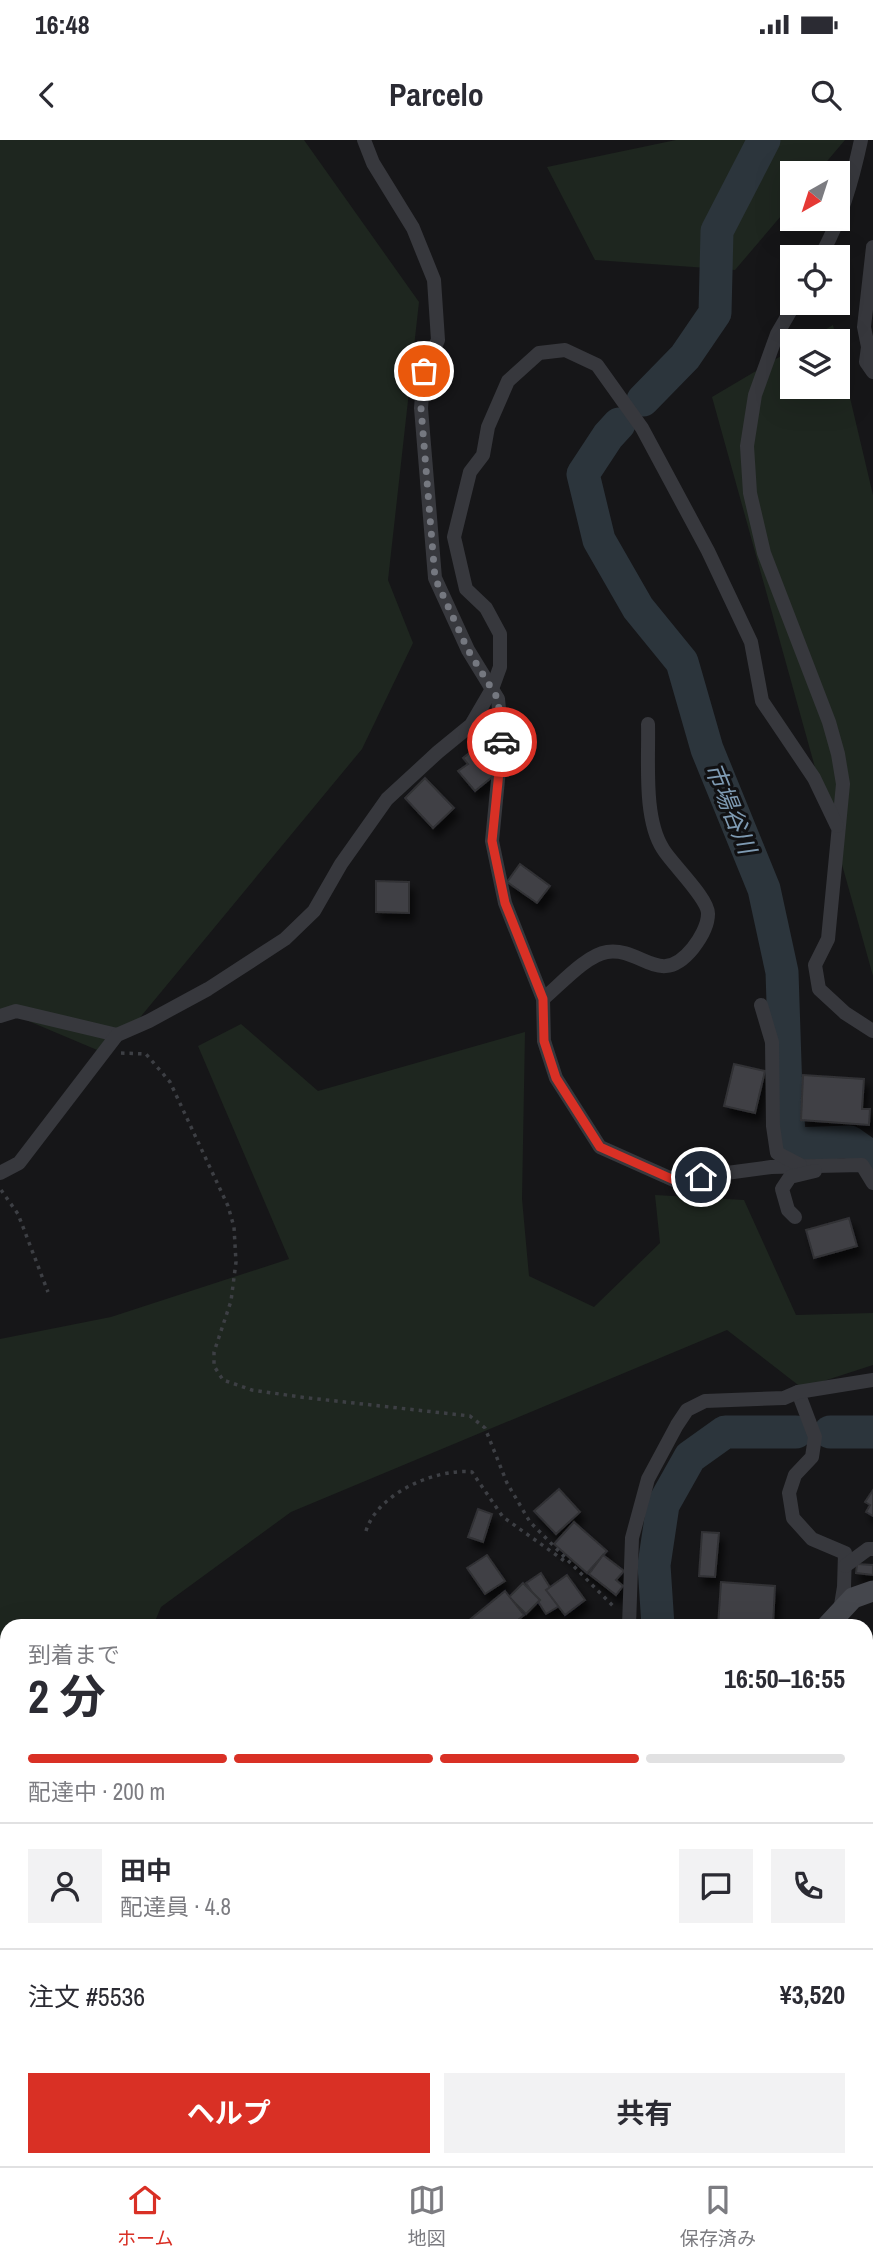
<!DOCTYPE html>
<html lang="ja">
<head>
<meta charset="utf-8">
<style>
	:root { --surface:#fff; --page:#f2f2f3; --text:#2b2b33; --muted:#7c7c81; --line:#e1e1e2; --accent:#d93025 }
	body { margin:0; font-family:"Archivo Narrow","Noto Sans JP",sans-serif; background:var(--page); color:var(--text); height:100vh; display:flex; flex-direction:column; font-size:26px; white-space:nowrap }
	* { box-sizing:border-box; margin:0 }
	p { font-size:23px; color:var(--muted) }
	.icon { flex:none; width:38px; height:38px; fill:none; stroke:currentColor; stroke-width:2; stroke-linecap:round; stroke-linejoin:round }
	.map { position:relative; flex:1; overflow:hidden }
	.details { position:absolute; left:0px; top:1479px; width:873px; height:548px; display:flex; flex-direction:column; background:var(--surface); border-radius:21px 21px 0 0; box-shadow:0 7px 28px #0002 }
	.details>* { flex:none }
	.needle { width:46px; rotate:219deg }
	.fabs { position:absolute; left:780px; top:21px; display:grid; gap:14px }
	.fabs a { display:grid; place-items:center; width:70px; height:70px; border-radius:0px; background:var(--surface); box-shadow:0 7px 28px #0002; font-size:35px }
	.pin { position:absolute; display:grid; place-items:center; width:60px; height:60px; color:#fff; margin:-30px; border:4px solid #fff; border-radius:50%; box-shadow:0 2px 7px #0007 }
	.courier { position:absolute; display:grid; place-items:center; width:70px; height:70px; margin:-35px; border:5px solid #d93025; border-radius:50%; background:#fff; color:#222; box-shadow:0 2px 9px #0007 }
	.overview em { font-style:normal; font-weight:700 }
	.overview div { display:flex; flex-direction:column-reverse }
	.overview { display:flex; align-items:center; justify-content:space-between; height:119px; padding:0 28px }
	h1 { font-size:46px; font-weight:700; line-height:52px }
	.bar { display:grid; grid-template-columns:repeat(4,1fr); gap:10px 7px; align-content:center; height:84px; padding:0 28px }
	.bar i { height:9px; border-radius:5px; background:var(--line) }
	.bar .active { background:var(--accent) }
	.bar p { grid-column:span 4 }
	.line { display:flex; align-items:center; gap:18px; padding:0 28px; border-top:2px solid var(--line) }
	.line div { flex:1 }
	.round { display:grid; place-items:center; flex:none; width:74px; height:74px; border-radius:0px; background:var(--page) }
	.cta { display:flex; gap:14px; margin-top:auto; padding:14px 28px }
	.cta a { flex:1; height:80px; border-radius:0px; background:var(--accent); color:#fff; font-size:28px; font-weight:700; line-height:80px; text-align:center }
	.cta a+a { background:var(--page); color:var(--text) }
	.status { display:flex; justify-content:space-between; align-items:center; height:49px; padding:0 35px; background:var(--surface); direction:ltr }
	.status svg { height:19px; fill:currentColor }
	header { display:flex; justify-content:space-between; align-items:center; height:91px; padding:0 28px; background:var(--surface); font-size:32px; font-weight:700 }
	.dock { display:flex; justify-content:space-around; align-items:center; height:98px; border-top:2px solid var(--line); background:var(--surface); font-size:19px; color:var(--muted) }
	.dock a { display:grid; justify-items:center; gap:4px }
	.dock .active { color:var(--accent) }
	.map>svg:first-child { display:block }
	.green { fill:#1e261f }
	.water { fill:#2c353c }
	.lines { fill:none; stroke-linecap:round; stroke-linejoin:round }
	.river { stroke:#2c353c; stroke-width:33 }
	.building { fill:#404145; stroke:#303034; stroke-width:2; filter:url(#shadow) }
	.path { stroke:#3d3f44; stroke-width:3.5; stroke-dasharray:3.5 5; stroke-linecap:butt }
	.minor { stroke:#37383d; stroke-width:14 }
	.secondary { stroke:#45474d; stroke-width:21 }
	.done { stroke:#757880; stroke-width:7; stroke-dasharray:0 12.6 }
	.route { stroke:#d93025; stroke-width:9 }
	.labels { text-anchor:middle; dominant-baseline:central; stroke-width:6; stroke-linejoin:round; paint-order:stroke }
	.water-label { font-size:24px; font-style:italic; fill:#7f9bb3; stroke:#111113 }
</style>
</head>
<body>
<div class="status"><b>16:48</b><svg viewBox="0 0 49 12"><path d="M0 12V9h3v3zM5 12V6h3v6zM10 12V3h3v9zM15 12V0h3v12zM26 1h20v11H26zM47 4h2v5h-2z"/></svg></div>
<header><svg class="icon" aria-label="back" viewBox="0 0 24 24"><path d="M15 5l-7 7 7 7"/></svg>Parcelo<svg class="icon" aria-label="search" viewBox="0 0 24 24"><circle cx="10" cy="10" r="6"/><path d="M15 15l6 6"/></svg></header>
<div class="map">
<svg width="873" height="2026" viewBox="0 0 873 2026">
	<defs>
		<filter id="shadow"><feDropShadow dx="4.5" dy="8" stdDeviation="3.5" flood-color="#0009"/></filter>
	</defs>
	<rect width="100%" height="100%" fill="#161618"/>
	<g class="green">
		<path d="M 0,0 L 304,0 L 419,162 L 388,440 L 413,503 L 362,609 L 109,915 L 0,869 Z"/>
		<path d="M 676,0 L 845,0 L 817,33 L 793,33 L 793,62 L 735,130 L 595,120 L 547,27 Z"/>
		<path d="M 833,185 L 837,201 L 806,201 Z"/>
		<path d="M 838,207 L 873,355 L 873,836 L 712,257 L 793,209 L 793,247 L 838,247 Z"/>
		<path d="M 241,884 L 318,951 L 525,892 L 522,1059 L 529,1136 L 594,1167 L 660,1103 L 655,1055 L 744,1060 L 796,1175 L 873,1173 L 873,1225 L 802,1248 L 727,1190 L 291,1372 L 161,1467 L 153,1486 L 7,1486 L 7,1649 L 0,1645 L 0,1199 L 111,1177 L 289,1119 L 198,906 Z"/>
		<path d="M 866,1975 L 873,1978 L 873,2025 L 855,2020 L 866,2020 Z"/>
	</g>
	<g class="water">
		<path d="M 7,1781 L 7,1865 L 0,1866 L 0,1782 Z"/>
		<path d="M 866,1817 L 873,1819 L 873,1937 L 866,1936 Z"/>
	</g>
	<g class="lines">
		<g class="river">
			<path d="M 643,260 L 685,217 L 715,173 L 717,91 L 764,0"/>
			<path d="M 619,284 L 608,296 L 583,334 L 599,400 L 638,468 L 682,522 L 707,609 L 764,749 L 782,832 L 786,953 L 790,1004 L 850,1002 L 873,1018"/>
			<path d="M 830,1292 L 873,1292"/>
			<path d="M 658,1486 L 654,1425 L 663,1365 L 690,1317 L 725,1292 L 796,1292"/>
		</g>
	</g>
	<g class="building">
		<path d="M 473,610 L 481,614 L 497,633 L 475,651 L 458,631 L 468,624 L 463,618 Z"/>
		<path d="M 425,638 L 454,668 L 433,688 L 405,658 Z"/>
		<path d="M 520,724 L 550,746 L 537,763 L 507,742 Z"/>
		<path d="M 376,741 L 409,742 L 409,773 L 376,772 Z"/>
		<path d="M 734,924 L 765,931 L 755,973 L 724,966 Z"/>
		<path d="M 803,935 L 864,939 L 862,969 L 870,969 L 869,985 L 801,980 Z"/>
		<path d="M 849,1078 L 857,1106 L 814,1118 L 806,1090 Z"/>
		<path d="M 559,1349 L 580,1372 L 556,1394 L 534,1371 Z"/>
		<path d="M 873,1350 L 873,1376 L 866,1372 L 870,1365 L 865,1362 Z"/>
		<path d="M 478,1369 L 492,1374 L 483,1402 L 468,1397 Z"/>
		<path d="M 574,1382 L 607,1411 L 587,1433 L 554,1404 Z"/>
		<path d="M 702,1392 L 719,1393 L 715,1437 L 699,1436 Z"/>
		<path d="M 487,1415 L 505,1441 L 485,1454 L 467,1428 Z"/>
		<path d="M 603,1415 L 624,1431 L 616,1440 L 623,1446 L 616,1455 L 589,1434 Z"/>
		<path d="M 857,1424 L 873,1425 L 873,1435 L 856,1433 Z"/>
		<path d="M 541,1433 L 561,1465 L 546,1474 L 526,1443 Z"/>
		<path d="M 567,1435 L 585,1460 L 565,1475 L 546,1450 Z"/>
		<path d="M 721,1442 L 775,1446 L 773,1486 L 718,1486 Z"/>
		<path d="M 523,1443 L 540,1460 L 526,1474 L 509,1457 Z"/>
		<path d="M 505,1451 L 524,1475 L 511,1486 L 462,1486 Z"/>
		<path d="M 866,1680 L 873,1681 L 873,1721 L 866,1719 Z"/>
	</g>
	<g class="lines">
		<g class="path">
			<path d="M 121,913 L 146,914 L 170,942 L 228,1066 L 234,1087 L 236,1122 L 231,1161 L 214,1212 L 214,1226 L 223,1240 L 252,1250 L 300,1257 L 470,1276 L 485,1288 L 507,1343 L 530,1382 L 613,1466"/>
			<path d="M 1,1050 L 18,1074 L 48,1152"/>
			<path d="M 366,1391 C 377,1354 435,1328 472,1332 L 503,1377 L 566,1422"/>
			<path d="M 866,1669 L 873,1671"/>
			<path d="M 0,1733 L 7,1733"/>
			<path d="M 866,1762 L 873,1764"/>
			<path d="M 0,1998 L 7,1998"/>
			<path d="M 829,2020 L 852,2026"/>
			<path d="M 469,2026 L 469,2020"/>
		</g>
		<g class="minor">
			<path d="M 364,0 L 373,23 L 413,88 L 434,140 L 438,200 L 424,231 L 421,268 L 435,438 L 468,510 L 498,559 L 502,599 L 492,701 L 505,763 L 543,859 L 544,901 L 556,938 L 600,1007 L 674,1040 L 771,1027 L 862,1025 L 873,1043"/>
			<path d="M 873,107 L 864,187 L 868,207 L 866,222 L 873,232"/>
			<path d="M 820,117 C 841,80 852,42 861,0"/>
			<path d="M 795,163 L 777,194 L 755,255 L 747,306 L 750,353 L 764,413 L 829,582 L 838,614 L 843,644 L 828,799 L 815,825 L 819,849 L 845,873 L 873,891"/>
			<path d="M 543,859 C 559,846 586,815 607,812 C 642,807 660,849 693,808 C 700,799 708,785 708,774 C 709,759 672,724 663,709 C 643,678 649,620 648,584"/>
			<path d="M 761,865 L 772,902 L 773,986 L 777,1013 L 800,1025"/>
			<path d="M 0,876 L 16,871 L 117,895"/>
			<path d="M 0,1033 L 19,1023 L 117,895 L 149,881 L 208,849 L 285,799 L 314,771 L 341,724 L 387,659 L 438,612 L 471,585 L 492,549 L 500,527 L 500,494 L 486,468 L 466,449 L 454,397 L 470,332 L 483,315 L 488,287 L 508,241 L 539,213 L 565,210 L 597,225 L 642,288 L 708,411 L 751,502 L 762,561 L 814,638 L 837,686"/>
			<path d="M 795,1077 L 788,1070 L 782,1049 L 790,1037 L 815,1031"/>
			<path d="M 798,1252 L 815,1297 L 812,1317 L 795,1335 L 789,1353 L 793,1378 L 812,1399 L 845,1413 L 844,1447 L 840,1471"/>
			<path d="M 845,1426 L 868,1409 L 873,1409"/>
			<path d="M 629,1486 L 632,1398 L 648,1339 L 677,1285 L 687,1270 L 705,1261 L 784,1258 L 798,1252 L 873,1240"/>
			<path d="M 0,1696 L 7,1695"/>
			<path d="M 866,1727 L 873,1728"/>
			<path d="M 708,2020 L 734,2026"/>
		</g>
		<g class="secondary">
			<path d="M 827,1486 L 853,1458 L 873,1451"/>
			<path d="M 441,2026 L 441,2020"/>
		</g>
	</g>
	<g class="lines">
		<path class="done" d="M 424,231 L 421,268 L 435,438 L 468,510 L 498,559 L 502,602"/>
		<path class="route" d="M 502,602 L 492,701 L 505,763 L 543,859 L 544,901 L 556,938 L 600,1007 L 674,1040 L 701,1037"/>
	</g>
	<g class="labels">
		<g class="water-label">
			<text transform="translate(731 668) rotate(68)">市場谷川</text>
		</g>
	</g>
</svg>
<div class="fabs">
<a><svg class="needle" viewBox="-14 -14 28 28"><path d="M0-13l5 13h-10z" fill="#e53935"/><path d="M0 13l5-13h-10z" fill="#7c7c81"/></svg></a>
<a><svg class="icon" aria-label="locate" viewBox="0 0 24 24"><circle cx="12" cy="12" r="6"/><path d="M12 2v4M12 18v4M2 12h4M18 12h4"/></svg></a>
<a><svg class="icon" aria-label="layers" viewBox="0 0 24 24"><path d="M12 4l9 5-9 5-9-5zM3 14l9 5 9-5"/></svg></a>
</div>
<div class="pin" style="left:424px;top:231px;background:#ea580c"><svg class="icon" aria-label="bag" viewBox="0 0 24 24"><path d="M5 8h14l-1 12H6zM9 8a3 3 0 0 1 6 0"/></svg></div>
<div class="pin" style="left:701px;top:1037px;background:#1f2937"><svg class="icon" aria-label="home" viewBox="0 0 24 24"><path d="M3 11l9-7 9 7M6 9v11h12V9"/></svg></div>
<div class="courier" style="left:502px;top:602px"><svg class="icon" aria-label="car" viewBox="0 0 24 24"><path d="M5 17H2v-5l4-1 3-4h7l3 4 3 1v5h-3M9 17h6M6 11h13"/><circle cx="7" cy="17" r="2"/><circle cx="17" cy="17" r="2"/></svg></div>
<section class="details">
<div class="overview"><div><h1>2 分</h1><p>到着まで</p></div><em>16:50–16:55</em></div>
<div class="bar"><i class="active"></i><i class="active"></i><i class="active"></i><i></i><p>配達中 · 200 m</p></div>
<div class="line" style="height:126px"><a class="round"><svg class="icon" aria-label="person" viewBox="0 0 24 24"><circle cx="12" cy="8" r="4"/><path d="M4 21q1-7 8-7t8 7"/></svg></a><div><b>田中</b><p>配達員 · 4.8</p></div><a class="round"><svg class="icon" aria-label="chat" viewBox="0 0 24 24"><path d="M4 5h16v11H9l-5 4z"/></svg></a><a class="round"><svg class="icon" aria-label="phone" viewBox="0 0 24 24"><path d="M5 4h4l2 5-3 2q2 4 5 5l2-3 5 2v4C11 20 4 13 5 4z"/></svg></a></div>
<div class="line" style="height:91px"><div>注文 #5536</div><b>¥3,520</b></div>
<div class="cta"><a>ヘルプ</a><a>共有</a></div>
</section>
</div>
<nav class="dock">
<a class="active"><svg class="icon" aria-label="home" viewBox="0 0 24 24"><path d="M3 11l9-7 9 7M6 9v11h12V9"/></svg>ホーム</a>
<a><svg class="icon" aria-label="map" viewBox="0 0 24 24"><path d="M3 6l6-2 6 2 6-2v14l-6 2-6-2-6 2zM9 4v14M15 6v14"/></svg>地図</a>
<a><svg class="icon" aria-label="saved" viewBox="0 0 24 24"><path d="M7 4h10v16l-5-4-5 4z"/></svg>保存済み</a>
</nav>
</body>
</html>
